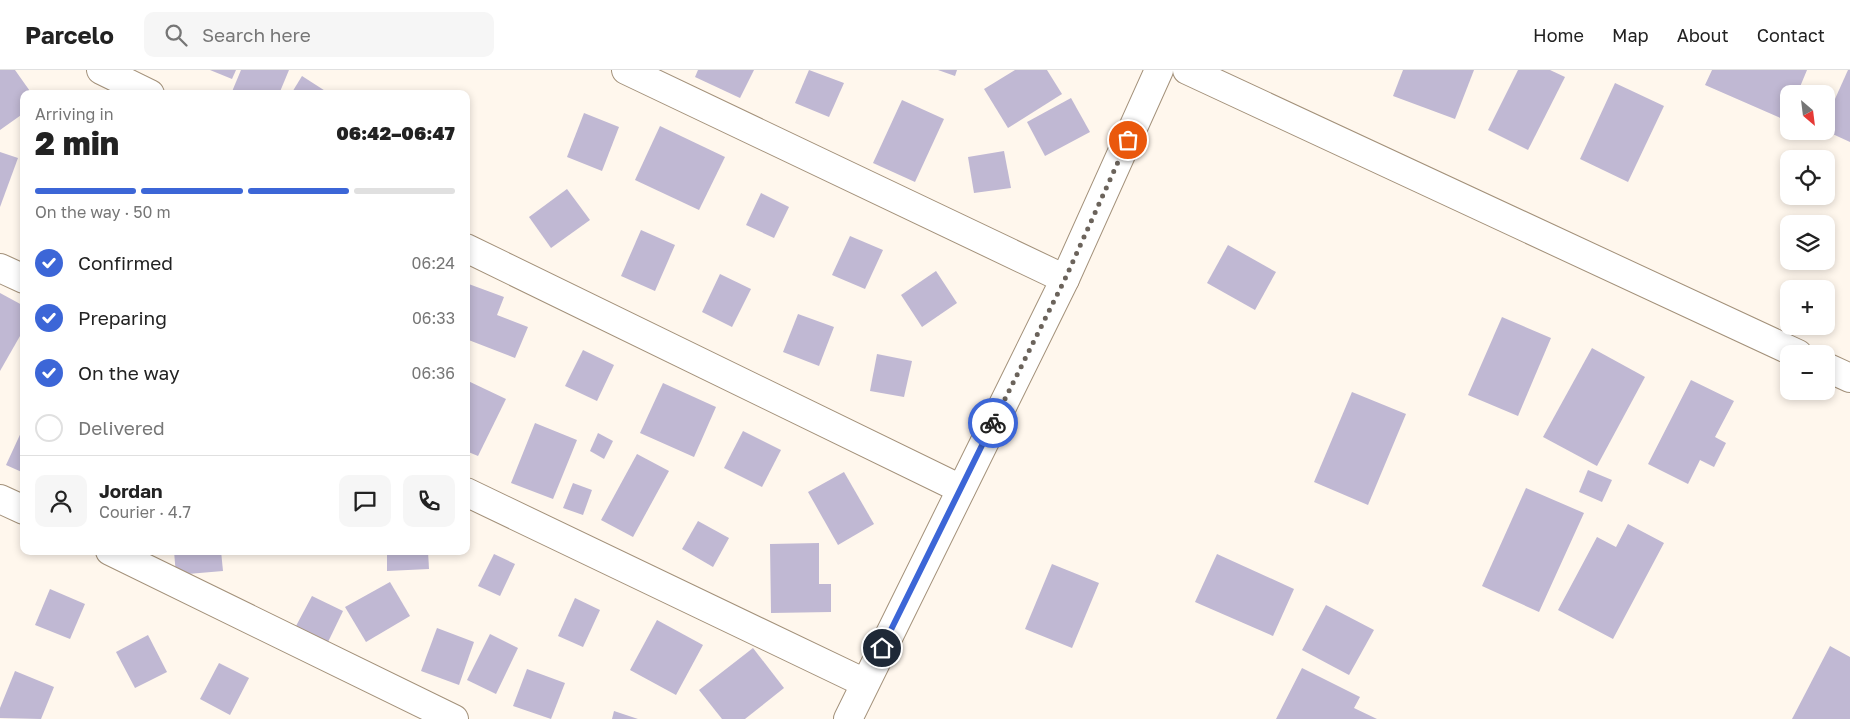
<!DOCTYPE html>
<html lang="en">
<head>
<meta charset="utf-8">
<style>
	:root { --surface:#fff; --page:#f6f6f6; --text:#222; --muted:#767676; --line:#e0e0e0; --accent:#3c66d7 }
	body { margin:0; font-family:"Golos Text",sans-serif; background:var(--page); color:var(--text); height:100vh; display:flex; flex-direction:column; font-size:19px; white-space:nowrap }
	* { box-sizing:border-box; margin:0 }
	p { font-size:16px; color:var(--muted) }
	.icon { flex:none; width:28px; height:28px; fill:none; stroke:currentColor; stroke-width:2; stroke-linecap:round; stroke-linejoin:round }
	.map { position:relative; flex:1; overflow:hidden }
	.details { position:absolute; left:20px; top:20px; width:450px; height:465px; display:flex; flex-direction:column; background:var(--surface); border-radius:10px; box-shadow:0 2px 8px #0003 }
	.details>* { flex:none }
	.needle { width:32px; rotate:152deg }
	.tools { position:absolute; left:1780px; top:15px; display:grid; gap:10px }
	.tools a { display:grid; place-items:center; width:55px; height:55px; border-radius:10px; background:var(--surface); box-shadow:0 2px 8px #0003; font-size:25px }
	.pin { position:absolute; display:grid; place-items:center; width:42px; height:42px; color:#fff; margin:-21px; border:2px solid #fff; border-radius:50%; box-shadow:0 1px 5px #0007 }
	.courier { position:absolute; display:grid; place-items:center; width:50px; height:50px; margin:-25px; border:4px solid #3c66d7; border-radius:50%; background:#fff; color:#222; box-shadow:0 1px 6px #0007 }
	.headline em { font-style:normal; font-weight:800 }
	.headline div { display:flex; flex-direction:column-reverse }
	.headline { display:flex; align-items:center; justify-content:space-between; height:85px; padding:0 15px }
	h1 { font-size:32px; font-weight:800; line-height:38px }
	.bar { display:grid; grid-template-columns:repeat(4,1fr); gap:8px 5px; align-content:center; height:60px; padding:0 15px }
	.bar i { height:6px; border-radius:4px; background:var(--line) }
	.bar .current { background:var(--accent) }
	.bar p { grid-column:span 4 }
	.line { display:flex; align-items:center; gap:12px; padding:0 15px; border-top:1px solid var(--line) }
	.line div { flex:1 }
	.round { display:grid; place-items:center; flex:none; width:52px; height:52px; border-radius:10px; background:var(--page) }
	ol { padding:0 15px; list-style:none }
	li { display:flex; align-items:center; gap:15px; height:55px }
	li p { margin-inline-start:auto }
	li .icon { padding:5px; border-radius:50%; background:var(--accent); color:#fff; stroke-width:4 }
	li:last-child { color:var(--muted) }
	li i { width:28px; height:28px; border:2px solid var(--line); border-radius:50% }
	header { display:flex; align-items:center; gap:30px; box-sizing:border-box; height:70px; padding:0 25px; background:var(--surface); border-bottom:1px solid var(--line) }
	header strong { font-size:24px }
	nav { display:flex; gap:28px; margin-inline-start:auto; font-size:18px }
	.search { width:350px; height:45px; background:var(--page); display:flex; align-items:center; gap:12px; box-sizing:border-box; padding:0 18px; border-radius:10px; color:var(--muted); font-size:19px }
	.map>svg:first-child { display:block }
	.building { fill:#c0b8d3 }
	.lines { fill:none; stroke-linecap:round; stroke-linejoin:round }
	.street-casing { stroke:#a3917a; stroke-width:30 }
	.street { stroke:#fff; stroke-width:28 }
	.done { stroke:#6b635b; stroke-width:5; stroke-dasharray:0 9 }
	.route { stroke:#3c66d7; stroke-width:6 }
</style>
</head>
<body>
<header>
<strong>Parcelo</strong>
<div class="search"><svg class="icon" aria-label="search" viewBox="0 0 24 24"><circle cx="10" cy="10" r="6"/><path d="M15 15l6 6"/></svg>Search here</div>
<nav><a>Home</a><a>Map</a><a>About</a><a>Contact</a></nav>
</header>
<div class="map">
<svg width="1850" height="649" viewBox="0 0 1850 649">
	<rect width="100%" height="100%" fill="#fff7ed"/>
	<g class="building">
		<path d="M 0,0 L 15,0 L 32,24 L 24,24 L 24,43 L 0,60 Z"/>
		<path d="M 210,0 L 236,0 L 232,9 Z"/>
		<path d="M 241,0 L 289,0 L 279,24 L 231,24 Z"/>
		<path d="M 698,0 L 754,0 L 740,28 L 695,7 Z"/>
		<path d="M 809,0 L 844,13 L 829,47 L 795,33 Z"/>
		<path d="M 938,0 L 957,0 L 955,6 Z"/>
		<path d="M 1015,0 L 1047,0 L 1062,24 L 1008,58 L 984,19 Z"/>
		<path d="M 1403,0 L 1474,0 L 1455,49 L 1393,26 Z"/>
		<path d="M 1518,0 L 1550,0 L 1565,7 L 1528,80 L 1488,60 Z"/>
		<path d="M 1712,0 L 1807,0 L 1797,24 L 1789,24 L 1789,42 L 1785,50 L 1705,15 Z"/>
		<path d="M 1848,0 L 1850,0 L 1850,72 L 1826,61 L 1826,49 Z"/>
		<path d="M 302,6 L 330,24 L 291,24 Z"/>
		<path d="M 1615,13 L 1664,36 L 1628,112 L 1580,89 Z"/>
		<path d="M 1071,28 L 1090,62 L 1045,86 L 1027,52 Z"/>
		<path d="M 902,30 L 944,49 L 915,112 L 873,93 Z"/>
		<path d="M 584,43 L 619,57 L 602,101 L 567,87 Z"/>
		<path d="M 660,56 L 725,87 L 699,140 L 635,110 Z"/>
		<path d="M 1004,81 L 1011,118 L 974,123 L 968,87 Z"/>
		<path d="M 0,82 L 18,88 L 0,137 Z"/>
		<path d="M 567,119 L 590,150 L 551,178 L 529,147 Z"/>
		<path d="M 761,123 L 789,137 L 774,168 L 746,155 Z"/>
		<path d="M 641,160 L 675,175 L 655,221 L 621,206 Z"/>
		<path d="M 850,166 L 883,180 L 865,219 L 832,205 Z"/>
		<path d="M 1228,175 L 1276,202 L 1255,240 L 1207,213 Z"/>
		<path d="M 936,201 L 957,233 L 922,257 L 901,225 Z"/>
		<path d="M 720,204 L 751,219 L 732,257 L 702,242 Z"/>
		<path d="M 466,213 L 504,227 L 497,245 L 528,257 L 515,288 L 466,269 Z"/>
		<path d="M 0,223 L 24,236 L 24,259 L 0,301 Z"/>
		<path d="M 798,244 L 834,257 L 819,296 L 783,282 Z"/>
		<path d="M 1502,247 L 1551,268 L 1518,346 L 1468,325 Z"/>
		<path d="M 1592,278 L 1645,307 L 1597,396 L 1543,367 Z"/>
		<path d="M 583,280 L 614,295 L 597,331 L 565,316 Z"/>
		<path d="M 877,284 L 912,291 L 904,327 L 870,321 Z"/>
		<path d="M 466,310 L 506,329 L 478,386 L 466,381 Z"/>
		<path d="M 1691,310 L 1734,331 L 1715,367 L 1726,373 L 1714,397 L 1700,390 L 1688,414 L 1648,394 Z"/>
		<path d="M 663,313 L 716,337 L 694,387 L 640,363 Z"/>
		<path d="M 1352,322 L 1406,344 L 1368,435 L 1314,412 Z"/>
		<path d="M 535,353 L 577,370 L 553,429 L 511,413 Z"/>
		<path d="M 24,356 L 24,403 L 6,395 Z"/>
		<path d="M 743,361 L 781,380 L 762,417 L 724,398 Z"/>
		<path d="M 598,363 L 613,371 L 604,389 L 590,381 Z"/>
		<path d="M 637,384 L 669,401 L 633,467 L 601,450 Z"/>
		<path d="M 1588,400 L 1612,410 L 1602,432 L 1579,422 Z"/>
		<path d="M 844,402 L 874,454 L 838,475 L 808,422 Z"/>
		<path d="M 573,413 L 592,420 L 583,445 L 563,438 Z"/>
		<path d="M 1526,418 L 1584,443 L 1539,542 L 1482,516 Z"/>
		<path d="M 698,451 L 729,468 L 713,497 L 682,479 Z"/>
		<path d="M 1628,454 L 1664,473 L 1613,569 L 1558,540 L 1597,467 L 1616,477 Z"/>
		<path d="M 819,473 L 819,514 L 831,514 L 831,542 L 771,543 L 770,474 Z"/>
		<path d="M 174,481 L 221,481 L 223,501 L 176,505 Z"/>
		<path d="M 387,481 L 428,481 L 429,499 L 387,501 Z"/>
		<path d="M 494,484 L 515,494 L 500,526 L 478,516 Z"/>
		<path d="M 1217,484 L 1294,519 L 1273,566 L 1195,532 Z"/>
		<path d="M 1052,494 L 1099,513 L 1072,578 L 1025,559 Z"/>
		<path d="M 390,512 L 410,546 L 366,572 L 345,537 Z"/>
		<path d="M 50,519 L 85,534 L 70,569 L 35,555 Z"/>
		<path d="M 312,526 L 343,541 L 328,572 L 296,556 Z"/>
		<path d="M 575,528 L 600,540 L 583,577 L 558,566 Z"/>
		<path d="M 1326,535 L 1374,560 L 1349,605 L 1302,580 Z"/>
		<path d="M 657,550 L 703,575 L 676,625 L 630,600 Z"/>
		<path d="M 437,558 L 474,572 L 459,615 L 421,601 Z"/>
		<path d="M 490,564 L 518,578 L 496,624 L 467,610 Z"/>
		<path d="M 148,565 L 167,602 L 135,618 L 116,582 Z"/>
		<path d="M 1830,576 L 1850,587 L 1850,649 L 1792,649 Z"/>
		<path d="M 753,578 L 784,618 L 745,649 L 722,649 L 699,620 Z"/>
		<path d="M 219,593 L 249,608 L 230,645 L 200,629 Z"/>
		<path d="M 1302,598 L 1360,627 L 1354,638 L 1377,649 L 1276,649 Z"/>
		<path d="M 527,599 L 565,613 L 551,649 L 513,636 Z"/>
		<path d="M 15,601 L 54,617 L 41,649 L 0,648 L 0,638 Z"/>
		<path d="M 614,641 L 638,649 L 612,649 Z"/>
	</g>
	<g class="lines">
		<g class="street-casing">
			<g id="street">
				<path d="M 101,0 L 150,24"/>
				<path d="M 626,0 L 1065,209"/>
				<path d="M 1187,0 L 1798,284"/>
				<path d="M 466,178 L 961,419"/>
				<path d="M 0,198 L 24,209"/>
				<path d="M 1826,297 L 1850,308"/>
				<path d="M 466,422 L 865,613"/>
				<path d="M 0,429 L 24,440"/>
				<path d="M 110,481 L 454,649"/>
				<path d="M 848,649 L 1065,209 L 1159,0"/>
			</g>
		</g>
		<use href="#street" class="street"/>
	</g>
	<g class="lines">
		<path class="done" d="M 993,353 L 1065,209 L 1128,70"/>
		<path class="route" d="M 882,578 L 993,353"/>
	</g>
</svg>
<div class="tools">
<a><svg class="needle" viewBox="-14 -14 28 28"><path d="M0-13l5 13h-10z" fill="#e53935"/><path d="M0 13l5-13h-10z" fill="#767676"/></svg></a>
<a><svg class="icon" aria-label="locate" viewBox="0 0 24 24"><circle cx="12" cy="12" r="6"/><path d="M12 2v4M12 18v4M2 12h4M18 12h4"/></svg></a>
<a><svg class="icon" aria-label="layers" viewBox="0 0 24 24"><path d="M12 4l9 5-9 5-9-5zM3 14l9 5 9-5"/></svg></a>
<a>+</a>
<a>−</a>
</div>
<div class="pin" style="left:1128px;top:70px;background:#ea580c"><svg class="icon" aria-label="bag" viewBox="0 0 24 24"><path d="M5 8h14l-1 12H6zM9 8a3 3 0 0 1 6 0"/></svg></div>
<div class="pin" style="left:882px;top:578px;background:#1f2937"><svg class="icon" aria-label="home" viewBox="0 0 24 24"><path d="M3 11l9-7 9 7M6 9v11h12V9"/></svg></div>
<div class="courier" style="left:993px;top:353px"><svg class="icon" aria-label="bike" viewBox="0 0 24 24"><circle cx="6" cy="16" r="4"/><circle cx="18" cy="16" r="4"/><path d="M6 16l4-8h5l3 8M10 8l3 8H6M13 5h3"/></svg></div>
<section class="details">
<div class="headline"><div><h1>2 min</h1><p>Arriving in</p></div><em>06:42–06:47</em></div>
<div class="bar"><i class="current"></i><i class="current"></i><i class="current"></i><i></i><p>On the way · 50 m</p></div>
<ol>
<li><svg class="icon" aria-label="check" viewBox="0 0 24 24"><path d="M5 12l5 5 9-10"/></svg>Confirmed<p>06:24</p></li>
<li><svg class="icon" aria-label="check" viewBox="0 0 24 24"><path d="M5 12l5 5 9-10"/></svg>Preparing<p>06:33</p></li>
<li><svg class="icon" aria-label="check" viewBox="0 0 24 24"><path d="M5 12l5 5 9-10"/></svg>On the way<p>06:36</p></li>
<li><i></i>Delivered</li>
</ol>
<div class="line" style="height:90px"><a class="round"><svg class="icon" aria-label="person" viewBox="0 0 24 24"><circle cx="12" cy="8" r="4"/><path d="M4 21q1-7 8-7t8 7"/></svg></a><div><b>Jordan</b><p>Courier · 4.7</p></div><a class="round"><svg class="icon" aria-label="chat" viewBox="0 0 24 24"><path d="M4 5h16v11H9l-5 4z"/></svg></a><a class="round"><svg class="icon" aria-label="phone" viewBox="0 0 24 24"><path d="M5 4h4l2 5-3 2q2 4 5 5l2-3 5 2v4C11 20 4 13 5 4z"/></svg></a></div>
</section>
</div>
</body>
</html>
